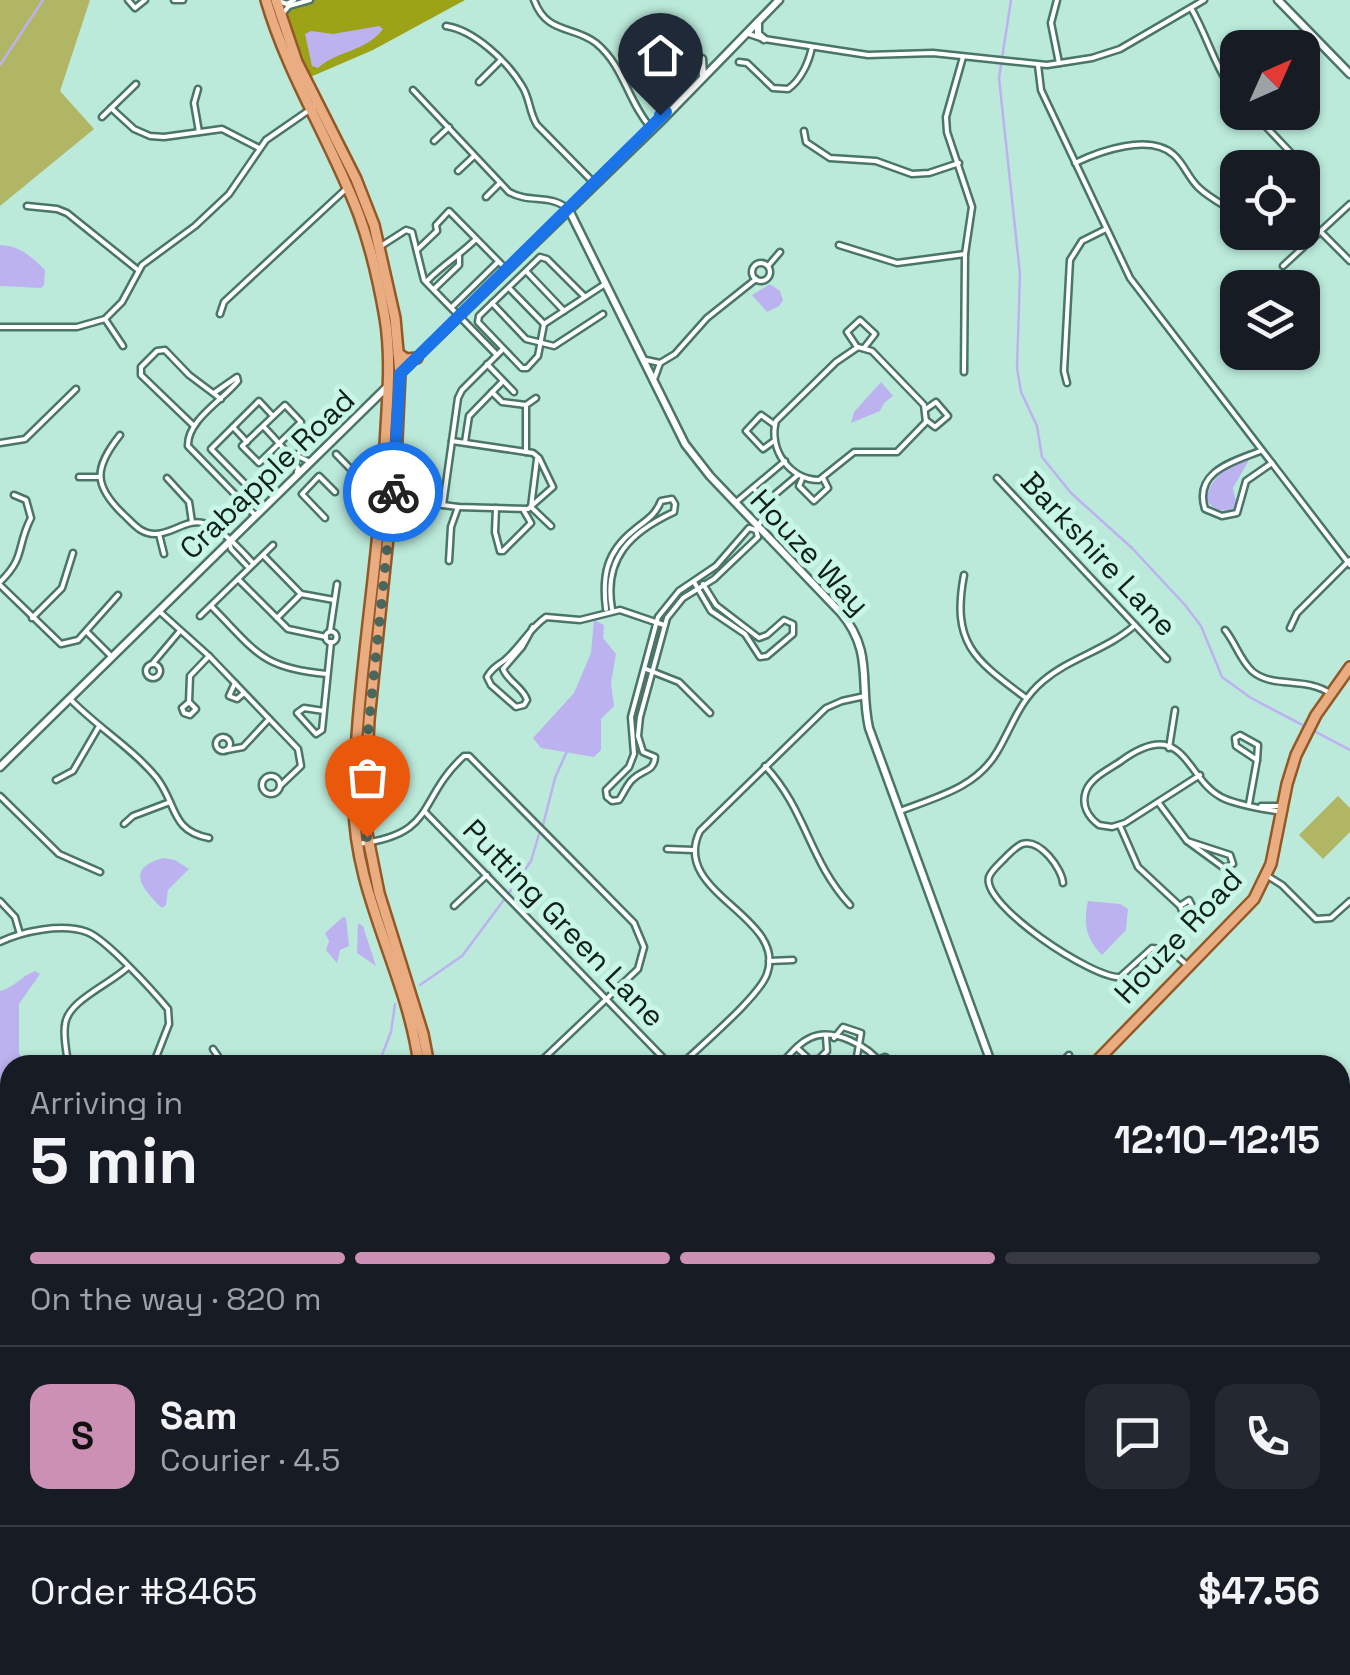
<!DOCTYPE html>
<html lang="en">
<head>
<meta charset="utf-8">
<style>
	:root { --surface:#171b24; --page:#242831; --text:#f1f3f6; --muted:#9ea1a6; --line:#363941; --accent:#cc90b4 }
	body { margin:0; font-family:"Space Grotesk",sans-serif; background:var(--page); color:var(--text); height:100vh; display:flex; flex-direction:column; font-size:38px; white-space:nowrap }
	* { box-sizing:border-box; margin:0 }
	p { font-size:32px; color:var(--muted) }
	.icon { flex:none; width:55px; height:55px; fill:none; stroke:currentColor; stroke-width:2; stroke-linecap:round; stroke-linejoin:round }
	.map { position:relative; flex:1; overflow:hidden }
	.side { position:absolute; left:0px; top:1055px; width:1350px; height:620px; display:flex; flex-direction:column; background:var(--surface); border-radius:30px 30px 0 0; box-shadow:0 2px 8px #0004 }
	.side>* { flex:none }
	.needle { width:65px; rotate:45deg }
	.buttons { position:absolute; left:1220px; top:30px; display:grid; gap:20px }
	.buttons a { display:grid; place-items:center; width:100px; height:100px; border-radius:20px; background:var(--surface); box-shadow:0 2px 8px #0004; font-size:50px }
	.pin { position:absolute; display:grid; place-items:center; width:85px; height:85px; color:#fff; margin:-102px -42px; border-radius:50% 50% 50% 0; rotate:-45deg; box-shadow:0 0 10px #0007 }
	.pin .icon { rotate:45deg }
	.courier { position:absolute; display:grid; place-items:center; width:100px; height:100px; margin:-50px; border:8px solid #1a73e8; border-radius:50%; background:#fff; color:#222; box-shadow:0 2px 12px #0007 }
	.headline em { font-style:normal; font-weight:700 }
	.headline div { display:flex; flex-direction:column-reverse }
	.headline { display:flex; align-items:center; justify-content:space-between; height:170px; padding:0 30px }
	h1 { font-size:65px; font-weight:700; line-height:75px }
	.bar { display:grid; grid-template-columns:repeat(4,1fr); gap:15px 10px; align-content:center; height:120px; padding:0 30px }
	.bar i { height:12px; border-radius:8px; background:var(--line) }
	.bar .on { background:var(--accent) }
	.bar p { grid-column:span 4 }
	.line { display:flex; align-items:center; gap:25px; padding:0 30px; border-top:2px solid var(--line) }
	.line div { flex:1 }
	.round { display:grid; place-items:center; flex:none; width:105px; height:105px; border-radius:20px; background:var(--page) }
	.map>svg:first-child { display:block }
	.green { fill:#b0b663 }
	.forest { fill:#9ca317 }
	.water { fill:#bdb2f0 }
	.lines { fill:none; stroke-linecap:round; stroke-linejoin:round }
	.stream { stroke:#bdb2f0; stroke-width:2.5 }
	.minor-casing { stroke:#4a7568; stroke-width:9 }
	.tertiary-casing { stroke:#4a7568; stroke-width:11 }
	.secondary-casing { stroke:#4a7568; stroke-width:12 }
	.primary-casing { stroke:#935826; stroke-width:14 }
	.trunk-casing { stroke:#935826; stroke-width:15 }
	.minor { stroke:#fff; stroke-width:4 }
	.tertiary { stroke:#fff; stroke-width:6 }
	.secondary { stroke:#fff; stroke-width:8 }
	.primary { stroke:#e9ad81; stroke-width:9 }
	.trunk { stroke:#e29257; stroke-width:10 }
	.done { stroke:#4b675d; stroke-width:10; stroke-dasharray:0 18 }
	.route { stroke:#1a73e8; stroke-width:12 }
	.labels { text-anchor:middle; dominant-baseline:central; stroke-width:10; stroke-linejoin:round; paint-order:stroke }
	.street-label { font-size:30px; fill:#0e201a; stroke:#c8f7e7 }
</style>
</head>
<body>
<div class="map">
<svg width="1350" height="1675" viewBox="0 0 1350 1675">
	<rect width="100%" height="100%" fill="#bbeada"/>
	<g class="green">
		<path d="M 0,0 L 90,0 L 60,91 L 94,129 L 0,206 Z"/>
		<path d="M 1338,796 L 1350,808 L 1350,832 L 1323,859 L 1299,835 Z"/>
		<path d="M 1340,1105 L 1350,1105 L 1350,1207 L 1340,1208 Z"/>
		<path d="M 1345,1295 L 1350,1300 L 1350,1506 L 1340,1516 L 1340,1299 Z"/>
	</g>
	<path class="forest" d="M 285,0 L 465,0 L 373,50 L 301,81 L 279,51 L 268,15 Z"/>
	<g class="water">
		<path d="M 379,26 L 383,29 C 366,52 338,50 318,68 L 312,66 L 305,34 L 311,31 L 333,34 Z"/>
		<path d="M 0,245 C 20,246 31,256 45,270 L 44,285 L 41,288 L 0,286 Z"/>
		<path d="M 770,284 L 780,291 L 783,300 L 779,306 L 767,312 L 752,295 Z"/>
		<path d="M 881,382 L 893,396 L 884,403 L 880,411 L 851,423 L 854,412 Z"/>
		<path d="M 1240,460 L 1249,460 L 1233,488 L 1237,507 C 1225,514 1211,510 1206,498 C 1211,480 1224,467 1240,460 Z"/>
		<path d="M 594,620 L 604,625 L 603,638 L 616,654 L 611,683 L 614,706 L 601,719 L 601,750 L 594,757 L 541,748 L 533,738 L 574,693 L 591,653 Z"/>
		<path d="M 163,858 L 175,860 L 189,869 L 168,890 L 166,905 L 162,908 C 143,889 124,869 163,858 Z"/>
		<path d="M 1088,901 L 1120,904 L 1128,909 L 1126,930 L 1102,955 C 1086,939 1083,923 1088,901 Z"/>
		<path d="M 343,917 L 346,918 L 349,946 L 340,950 L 337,963 L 326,950 L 329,941 L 325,933 Z"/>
		<path d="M 358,923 L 363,926 L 376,966 L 357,953 Z"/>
		<path d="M 35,971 L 40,974 L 19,1004 L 19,1053 L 24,1065 L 10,1065 L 10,1096 L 0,1090 L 0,991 C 14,988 21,976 35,971 Z"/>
	</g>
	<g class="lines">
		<g class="stream">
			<path d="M 1011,0 L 999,78 L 1020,274 L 1017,368 L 1021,392 L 1037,426 L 1042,457 L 1071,493 L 1132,548 L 1185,605 L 1201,626 L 1222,677 L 1251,698 L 1350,750"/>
			<path d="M 0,65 L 43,0"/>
			<path d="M 543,825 L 555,778 L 567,751"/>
			<path d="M 509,893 L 531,861 L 540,831"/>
			<path d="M 420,985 L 462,956 L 506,897"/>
			<path d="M 378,1065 L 391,1032 L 395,1004"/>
			<path d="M 0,1248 L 10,1260"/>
			<path d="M 1340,1419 L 1350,1416"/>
			<path d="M 0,1649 L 10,1644"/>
		</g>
		<g class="minor-casing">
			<g id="minor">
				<path d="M 128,0 L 135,8 L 145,0"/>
				<path d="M 174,0 L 183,0"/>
				<path d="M 534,0 C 547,35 573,25 596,43 C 624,66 628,102 651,128"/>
				<path d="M 1057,0 L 1051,23 L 1059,63"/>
				<path d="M 281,2 L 287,4 L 294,0"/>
				<path d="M 1191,8 C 1208,37 1216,72 1238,97"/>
				<path d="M 283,13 L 289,6 L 310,0"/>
				<path d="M 446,26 C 474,30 508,62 522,86 C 530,98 529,112 537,125 L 595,184"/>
				<path d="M 746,33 L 764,39 L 868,55 L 933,53 L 1047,65 L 1092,58 L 1120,49 L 1204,0"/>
				<path d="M 963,57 L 946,117 L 947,132 L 972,207 L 965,254 L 964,372"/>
				<path d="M 739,62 L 747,63 L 773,88 L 788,89 C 801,80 809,62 812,47"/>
				<path d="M 1038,65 L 1041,90 L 1130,278 L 1350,565"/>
				<path d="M 479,82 L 500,61"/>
				<path d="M 198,89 L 194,103 L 199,132"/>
				<path d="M 413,90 L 509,192 C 530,204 551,193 569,210"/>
				<path d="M 111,108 L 134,129 L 150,136 L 164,137 L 222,129 L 259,148"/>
				<path d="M 1252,112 L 1292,154"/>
				<path d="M 102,117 L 136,84"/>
				<path d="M 804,131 L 806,142 L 830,158 L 876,161 L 912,174 L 929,173 L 959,163"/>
				<path d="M 434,141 L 449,127"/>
				<path d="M 1075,163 C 1100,151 1150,133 1174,155 C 1184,164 1188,177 1198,187 C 1209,198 1224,205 1238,214"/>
				<path d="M 458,171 L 474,156"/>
				<path d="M 486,197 L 500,183"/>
				<path d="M 27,206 L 57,209 L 67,213 L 138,270"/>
				<path d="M 1228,208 L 1229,222 L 1238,224"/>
				<path d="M 1320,231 L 1350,261"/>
				<path d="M 839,245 L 897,263 L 965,254"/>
				<path d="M 381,246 L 406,230 L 412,232 L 424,280 L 497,355"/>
				<path d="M 417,250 L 437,231 L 436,225 L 449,211 L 507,270"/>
				<circle cx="761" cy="272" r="9"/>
				<path d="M 768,266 L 780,252"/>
				<path d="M 1283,266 L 1350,204"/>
				<path d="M 526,271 L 564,311"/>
				<path d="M 428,280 C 444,264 460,255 476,239"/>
				<path d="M 509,288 L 544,324"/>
				<path d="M 434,289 L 459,265 L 459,256"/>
				<path d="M 585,297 L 547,259 L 540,257 L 479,316 L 478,322 L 522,368 L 527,368 L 538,356 L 544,324 L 605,284"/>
				<path d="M 492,303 L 526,339 L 554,346 L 603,314"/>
				<path d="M 452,307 L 498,262"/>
				<path d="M 220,314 L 224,302 L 347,188"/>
				<path d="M 105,319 L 123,346"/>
				<path d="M 0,327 L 77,327 L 105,319 L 122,302 L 142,265 L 195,226 L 229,194 L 266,140 L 318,104"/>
				<path d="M 857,347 L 847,332 L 860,320 L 875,334 L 864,348"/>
				<path d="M 858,347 L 872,351 L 924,405 L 926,422 L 897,452 L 854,452 L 819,480 C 790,480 768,449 776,421 L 836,362 Z"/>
				<path d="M 646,360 L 660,363 L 655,377"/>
				<path d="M 660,363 L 675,354 L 707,318 L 756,279"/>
				<path d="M 487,364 L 514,392"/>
				<path d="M 1067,383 L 1064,371 L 1070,260 L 1082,241 L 1106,229"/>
				<path d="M 492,392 L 502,402 L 526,405"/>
				<path d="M 214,393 L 237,377 L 238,381 C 223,400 187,420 188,446 L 254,514"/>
				<path d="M 926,409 L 936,402 L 948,416 L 935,427 L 926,420"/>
				<path d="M 273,416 L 259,401 L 211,449 L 256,495 L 319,433"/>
				<path d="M 194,426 L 141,375 L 141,367 L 157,351 L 165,350 L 189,375 L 221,399"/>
				<path d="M 263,426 L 242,446 L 259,463 L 301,422 L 285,405 L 263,426 C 276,440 288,452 298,468 L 297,472"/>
				<path d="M 233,427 L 247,442"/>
				<path d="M 120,435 C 94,468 93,485 123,514 C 133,523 140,534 155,534 C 173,534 188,517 206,524 C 223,530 241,550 253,563"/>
				<path d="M 774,441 L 763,449 L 746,431 L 761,415 L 775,425"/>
				<path d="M 465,442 L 469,416 L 503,381"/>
				<path d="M 0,443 L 25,439 L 76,389"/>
				<path d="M 287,451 L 308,461"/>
				<path d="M 1260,451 C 1235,461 1193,471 1205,509 L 1222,516 L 1237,513 L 1246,481 L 1272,463"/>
				<path d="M 526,452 L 526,405 L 536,398"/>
				<path d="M 336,454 L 373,492 L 382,494"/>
				<path d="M 537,459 L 531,507 L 551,526"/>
				<path d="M 79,477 L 99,477"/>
				<path d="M 167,478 L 189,502 L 192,522"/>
				<path d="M 997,478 L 1167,659"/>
				<path d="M 802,479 L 799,486 L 814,501 L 828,488 L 823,478"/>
				<path d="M 753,488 L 766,502"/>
				<path d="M 412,501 L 458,507 L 528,509 L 553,487 L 539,458 L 533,453 L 452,441"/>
				<path d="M 735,503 L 785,461"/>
				<path d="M 443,505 L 458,398 L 462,390 L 503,349"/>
				<path d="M 496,508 L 495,532 L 500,551 L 503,551 L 531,523 L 524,511"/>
				<path d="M 325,518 L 302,494 L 319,476 L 335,492"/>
				<path d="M 756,530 L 749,528 L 716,566 L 679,591 L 658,617 L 631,717 L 634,754 L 629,767 L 606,790 L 607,797 L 612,801 L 619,800 C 624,793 627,784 633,779 C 643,769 654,772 655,757 L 643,752 L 638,736 L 640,717 L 667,618 L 683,598 L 714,579 L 758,537 L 756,530 L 764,515 L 766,502 L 798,475"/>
				<path d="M 159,534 L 164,554"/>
				<path d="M 229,542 L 231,549 L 247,566"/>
				<path d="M 263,555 L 301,594 L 334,600"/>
				<path d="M 449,561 L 451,527 L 458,507"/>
				<path d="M 964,575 C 951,644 975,660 1026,698"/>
				<path d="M 238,579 L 288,629 L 326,637"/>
				<path d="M 0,582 C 26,557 16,547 31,518 L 26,500 L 14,495"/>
				<path d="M 694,582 L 711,611 L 745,634 L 760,657 L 767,656 L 793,634 L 793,624 L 784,620 L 767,635 L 759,638 L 716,605 L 703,584"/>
				<path d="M 0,585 L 61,644 L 78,640 L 118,595"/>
				<path d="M 211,606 C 256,651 260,668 327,674"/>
				<path d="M 606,609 C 602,576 606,552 634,530 C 646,520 655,516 661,501 L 672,499 L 675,504 L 674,512 C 631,532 603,558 612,609"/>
				<path d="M 159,611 L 209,656 L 298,749 L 301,766 L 280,786"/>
				<path d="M 200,616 L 273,545"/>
				<path d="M 32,618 L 62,588 L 73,553"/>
				<path d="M 277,618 L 301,594"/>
				<path d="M 533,627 L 522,647 L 503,669 C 508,682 523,687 527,700 L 524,705 L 516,707 L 491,685 L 487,677 C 492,668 497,666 505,660 C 521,646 529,629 546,617 L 580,620 L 620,610 L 664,625"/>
				<path d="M 1290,628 L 1297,613 L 1350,560"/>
				<path d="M 1225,630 C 1235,642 1240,660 1252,671 C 1272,689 1306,676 1331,694"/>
				<path d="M 330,631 L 337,584"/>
				<circle cx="331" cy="637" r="5.5"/>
				<path d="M 87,632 L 112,657"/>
				<path d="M 153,663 L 179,632"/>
				<circle cx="153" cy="671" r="7"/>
				<path d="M 646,669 L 679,682 L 710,713"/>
				<path d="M 235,683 L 229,696 L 237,699 L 244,693"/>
				<path d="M 70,699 C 97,727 131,747 156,777 C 177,803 170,831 209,838"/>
				<path d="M 189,702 L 196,709 L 190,715 L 184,713 L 182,708 L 189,702 L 190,676 L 209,656"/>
				<path d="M 324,711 L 304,708 L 297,713 L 316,734 L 322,730 C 325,701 328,671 331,642"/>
				<path d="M 1240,735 L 1258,745 L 1257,760 L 1236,746 L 1235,738 Z"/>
				<circle cx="223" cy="744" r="7"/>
				<path d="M 1169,748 L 1175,710"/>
				<path d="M 227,750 L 243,747 L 269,719"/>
				<path d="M 765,766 C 807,811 808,859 850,905"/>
				<path d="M 1200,775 L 1125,823 L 1112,827 L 1099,825 C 1088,817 1081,805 1086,791 C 1091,777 1110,769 1121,761 C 1185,715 1185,778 1221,797 C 1235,805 1265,809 1281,812"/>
				<circle cx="271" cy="785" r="9"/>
				<path d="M 56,780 L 73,771 L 98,728"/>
				<path d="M 0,796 L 59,854 L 100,872"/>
				<path d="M 1158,802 L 1187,841"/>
				<path d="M 1249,804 L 1257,760"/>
				<path d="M 1261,806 L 1281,806"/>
				<path d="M 900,811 C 936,797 976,788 997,752 C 1012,727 1019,701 1043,681 C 1071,657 1107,650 1135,625"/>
				<path d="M 425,812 L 670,1065"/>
				<path d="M 124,824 L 133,816 L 170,802"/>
				<path d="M 1120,826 L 1138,867 L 1180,906 L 1183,913 L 1189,914 L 1194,910 L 1189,900 L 1180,906"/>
				<path d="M 1187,841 L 1230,855 L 1233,864 L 1224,868 Z"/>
				<path d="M 358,844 C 438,834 416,800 464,756 L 469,756 L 634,923 L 644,947 L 638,969 L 537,1065"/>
				<path d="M 667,849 L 693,850"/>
				<path d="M 1266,875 L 1282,885 L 1316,919 L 1331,918 L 1350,901"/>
				<path d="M 1063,883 C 1062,869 1040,838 1022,844 C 1015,847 1009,854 1004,859 C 999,864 991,871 989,877 C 981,905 1093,979 1120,977 L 1152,948 L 1170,950 L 1188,966"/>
				<path d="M 0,901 L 15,917 L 20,934"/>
				<path d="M 454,906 L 487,875"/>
				<path d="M 0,942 C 23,931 62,923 87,932 C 106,939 153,991 168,1009 L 169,1024 L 153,1065"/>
				<path d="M 769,961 L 793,960"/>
				<path d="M 834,1038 L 843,1027 L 861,1033 L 856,1062 L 858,1065"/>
				<path d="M 797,1048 L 810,1060 L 819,1059 L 827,1051 L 826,1036"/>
				<path d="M 213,1049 L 224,1065"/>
				<path d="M 68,1065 C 67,1052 63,1038 65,1025 C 67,1001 109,985 128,967"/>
				<path d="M 681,1065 C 700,1046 759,997 767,974 C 788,916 669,893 700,831 L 826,708 L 842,701 L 865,696"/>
				<path d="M 780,1065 C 789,1056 798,1043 810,1038 C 833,1027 869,1046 882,1065"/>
				<path d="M 866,1065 L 885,1057 L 896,1065"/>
				<path d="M 1059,1065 L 1069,1055"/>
				<path d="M 0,1178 L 10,1188"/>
				<path d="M 0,1347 L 2,1345"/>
				<path d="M 0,1367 L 10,1378"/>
				<path d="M 0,1411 L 10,1421"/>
				<path d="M 0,1436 L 10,1426"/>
				<path d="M 0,1620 L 10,1616"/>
				<path d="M 964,1665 L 974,1675"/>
				<path d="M 1071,1665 L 1080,1675"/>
				<path d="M 128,1675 L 129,1675"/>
				<path d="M 267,1675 L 277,1665"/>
				<path d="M 908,1675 L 916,1665"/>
				<path d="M 1161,1675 L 1172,1665"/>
			</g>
		</g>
		<g class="tertiary-casing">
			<g id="tertiary">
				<path d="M 1278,0 L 1350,74"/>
				<path d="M 758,24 L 758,34 L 764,39"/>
				<path d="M 702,59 L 703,77"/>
				<path d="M 569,210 L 685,444 L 710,476 L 841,613 C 874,652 859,684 869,728 L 992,1065"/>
				<path d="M 400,374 L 664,118 L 779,0"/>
				<path d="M 0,767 L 388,386"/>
				<path d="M 834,1665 L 839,1675"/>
				<path d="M 843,1665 L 847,1675"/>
			</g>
		</g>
		<g class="secondary-casing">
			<path id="secondary" d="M 1197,1665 L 1208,1675"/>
		</g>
		<g class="primary-casing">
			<g id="primary">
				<path d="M 266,0 C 288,76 331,141 359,215 C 371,248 379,283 385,318 C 392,360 387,404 385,446 C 379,565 356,683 354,801 C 353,893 408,975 419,1065"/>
				<path d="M 276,0 L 297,62 L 356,179 L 374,225 L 395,318 L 400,374 L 396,461 L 369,720 L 364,818 L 379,893 L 423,1034 L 429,1065"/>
				<path d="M 398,353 L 406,359 L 417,358"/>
				<path d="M 1093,1065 L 1254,899 L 1271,864 L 1287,784 L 1296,755 L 1316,715 L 1350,667"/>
				<path d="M 544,1675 L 546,1665"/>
				<path d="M 555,1675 L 557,1665"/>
			</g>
		</g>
		<g class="trunk-casing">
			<g id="trunk">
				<path d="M 1340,1217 L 1350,1215"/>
				<path d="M 0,1504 L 10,1506"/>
			</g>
		</g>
		<use href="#minor" class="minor"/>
		<use href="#tertiary" class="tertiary"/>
		<use href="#secondary" class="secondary"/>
		<use href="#primary" class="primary"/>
		<use href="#trunk" class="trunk"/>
	</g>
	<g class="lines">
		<path class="done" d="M 367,837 L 365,761 L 393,492"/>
		<path class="route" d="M 393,492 L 400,374 L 666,112 L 660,115"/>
	</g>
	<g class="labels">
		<g class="street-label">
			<text transform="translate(267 474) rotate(-44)">Crabapple Road</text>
			<text transform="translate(810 552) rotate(47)">Houze Way</text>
			<text transform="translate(1099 554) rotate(47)">Barkshire Lane</text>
			<text transform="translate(564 923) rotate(46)">Putting Green Lane</text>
			<text transform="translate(1178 936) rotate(-47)">Houze Road</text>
		</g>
	</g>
</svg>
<div class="buttons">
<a><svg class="needle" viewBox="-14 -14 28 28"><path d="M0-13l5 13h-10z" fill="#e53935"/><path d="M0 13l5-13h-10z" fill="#9ea1a6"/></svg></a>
<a><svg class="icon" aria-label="locate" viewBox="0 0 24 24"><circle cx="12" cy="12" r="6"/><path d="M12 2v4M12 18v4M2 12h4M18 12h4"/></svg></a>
<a><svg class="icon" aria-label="layers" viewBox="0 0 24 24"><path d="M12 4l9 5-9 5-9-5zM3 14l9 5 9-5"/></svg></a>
</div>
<div class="pin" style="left:367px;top:837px;background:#ea580c"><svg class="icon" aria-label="bag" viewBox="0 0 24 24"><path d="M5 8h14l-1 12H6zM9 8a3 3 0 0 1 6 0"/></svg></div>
<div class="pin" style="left:660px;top:115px;background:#1f2937"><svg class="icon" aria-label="home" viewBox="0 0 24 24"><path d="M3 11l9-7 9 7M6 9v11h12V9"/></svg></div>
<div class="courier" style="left:393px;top:492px"><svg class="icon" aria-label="bike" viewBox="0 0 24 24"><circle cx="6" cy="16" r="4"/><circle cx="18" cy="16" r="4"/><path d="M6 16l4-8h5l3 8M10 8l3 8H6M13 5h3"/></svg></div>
<section class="side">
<div class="headline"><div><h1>5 min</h1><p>Arriving in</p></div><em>12:10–12:15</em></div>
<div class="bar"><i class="on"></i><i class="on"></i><i class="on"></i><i></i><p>On the way · 820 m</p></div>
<div class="line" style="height:180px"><b class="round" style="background:var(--accent);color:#111">S</b><div><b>Sam</b><p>Courier · 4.5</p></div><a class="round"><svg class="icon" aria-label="chat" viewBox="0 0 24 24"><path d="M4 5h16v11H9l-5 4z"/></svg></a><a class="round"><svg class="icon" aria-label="phone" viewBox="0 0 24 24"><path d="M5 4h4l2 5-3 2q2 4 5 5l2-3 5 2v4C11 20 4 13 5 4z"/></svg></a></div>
<div class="line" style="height:130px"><div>Order #8465</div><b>$47.56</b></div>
</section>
</div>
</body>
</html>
